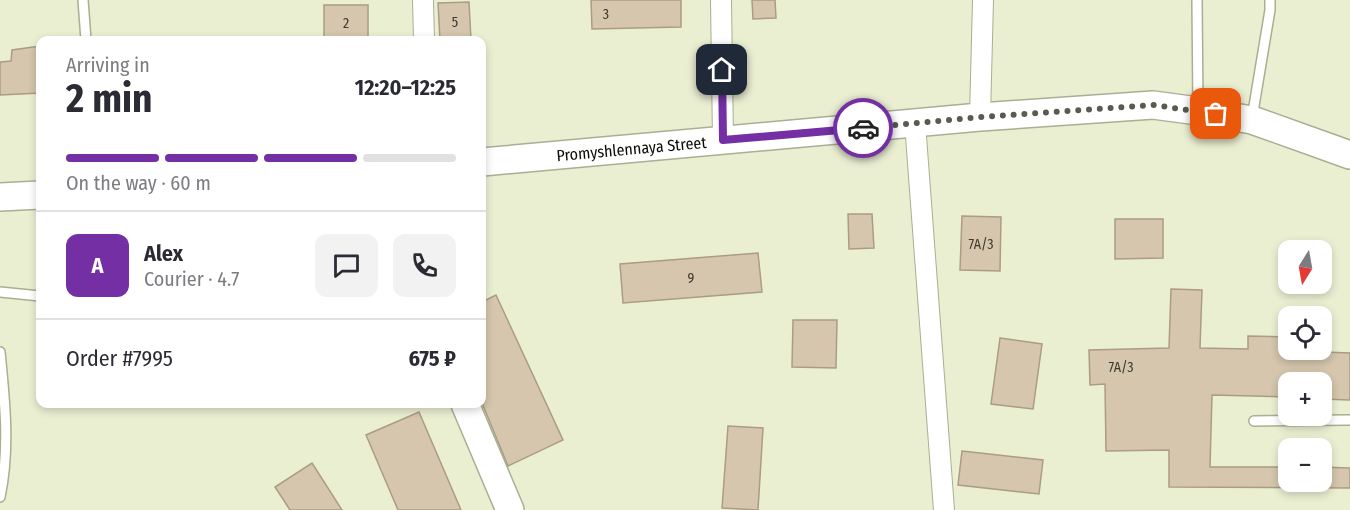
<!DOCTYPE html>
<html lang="en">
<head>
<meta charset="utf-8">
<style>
	:root { --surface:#fff; --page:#f2f2f3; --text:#2b2b33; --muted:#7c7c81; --line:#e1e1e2; --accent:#732fa3 }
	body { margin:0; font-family:"Fira Sans Condensed",sans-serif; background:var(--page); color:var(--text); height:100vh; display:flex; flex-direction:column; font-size:22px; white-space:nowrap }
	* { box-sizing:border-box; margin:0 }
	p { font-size:20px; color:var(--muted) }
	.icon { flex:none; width:33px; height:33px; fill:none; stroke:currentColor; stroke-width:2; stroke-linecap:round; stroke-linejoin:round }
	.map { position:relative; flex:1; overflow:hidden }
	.drawer { position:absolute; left:36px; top:36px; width:450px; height:372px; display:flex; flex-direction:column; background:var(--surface); border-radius:12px; box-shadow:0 3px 9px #0003 }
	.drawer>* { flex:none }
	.needle { width:39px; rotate:191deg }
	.fabs { position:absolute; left:1278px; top:240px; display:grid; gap:12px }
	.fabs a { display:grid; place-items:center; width:54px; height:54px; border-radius:12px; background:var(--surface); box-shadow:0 3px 9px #0003; font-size:30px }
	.pin { position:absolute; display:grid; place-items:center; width:51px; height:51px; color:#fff; margin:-26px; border-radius:12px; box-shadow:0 3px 9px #0006 }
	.courier { position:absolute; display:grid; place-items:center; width:60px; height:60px; margin:-30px; border:4px solid #732fa3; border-radius:50%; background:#fff; color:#222; box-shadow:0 2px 8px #0007 }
	.head em { font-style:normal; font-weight:700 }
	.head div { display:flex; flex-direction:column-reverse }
	.head { display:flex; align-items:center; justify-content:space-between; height:102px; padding:0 30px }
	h1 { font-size:39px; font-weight:700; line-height:45px }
	.bar { display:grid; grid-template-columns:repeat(4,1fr); gap:9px 6px; align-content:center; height:72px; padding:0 30px }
	.bar i { height:8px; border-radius:4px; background:var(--line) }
	.bar .selected { background:var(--accent) }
	.bar p { grid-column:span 4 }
	.line { display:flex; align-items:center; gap:15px; padding:0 30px; border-top:2px solid var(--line) }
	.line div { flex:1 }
	.round { display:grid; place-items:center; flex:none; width:63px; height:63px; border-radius:12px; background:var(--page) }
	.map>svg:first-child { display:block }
	.building { fill:#d5c6ad; stroke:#ab9c84; stroke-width:1.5 }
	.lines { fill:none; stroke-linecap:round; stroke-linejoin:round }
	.service-casing { stroke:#aaae92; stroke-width:12 }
	.minor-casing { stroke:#aaae92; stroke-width:22 }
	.secondary-casing { stroke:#aaae92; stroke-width:30 }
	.service { stroke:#fff; stroke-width:9 }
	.minor { stroke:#fff; stroke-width:20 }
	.secondary { stroke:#fff; stroke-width:27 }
	.done { stroke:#595b4c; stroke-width:6; stroke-dasharray:0 10.8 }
	.route { stroke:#732fa3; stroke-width:8 }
	.labels { text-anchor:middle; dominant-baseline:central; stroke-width:5; stroke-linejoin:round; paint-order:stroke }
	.number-label { font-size:14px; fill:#3e3a2e }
	.street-label { font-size:16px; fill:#0b0c04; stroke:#f8fcdf }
</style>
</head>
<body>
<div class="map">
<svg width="1350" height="510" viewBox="0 0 1350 510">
	<rect width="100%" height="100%" fill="#ebefd2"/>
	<g class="building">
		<path d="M 591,0 L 681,0 L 681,27 L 592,29 Z"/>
		<path d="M 752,0 L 775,0 L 776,18 L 753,19 Z"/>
		<path d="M 469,2 L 471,40 L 440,40 L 438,3 Z"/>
		<rect x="324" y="5" width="44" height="35"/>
		<path d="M 40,46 L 40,93 L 0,95 L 0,62 L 11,61 L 12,50 Z"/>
		<path d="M 848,214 L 872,214 L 874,248 L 849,249 Z"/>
		<path d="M 962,216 L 1001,217 L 1000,271 L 960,270 Z"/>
		<path d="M 1115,219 L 1163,219 L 1163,258 L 1115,259 Z"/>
		<path d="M 758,253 L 762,292 L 623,303 L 620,264 Z"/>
		<path d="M 1171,289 L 1202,290 L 1200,348 L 1248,349 L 1248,336 L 1288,337 L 1288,350 L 1300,350 L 1300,351 L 1350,353 L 1350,400 L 1322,399 L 1322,382 L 1288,382 L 1288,397 L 1212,395 L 1210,467 L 1288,467 L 1288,482 L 1322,482 L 1322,467 L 1350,468 L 1350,488 L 1169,487 L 1169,450 L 1106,451 L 1105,384 L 1090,385 L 1089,350 L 1169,348 Z"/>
		<path d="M 496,295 L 563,440 L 508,466 L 482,403 L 482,302 Z"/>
		<path d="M 793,320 L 837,320 L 836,368 L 792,367 Z"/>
		<path d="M 1000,338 L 1042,344 L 1033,409 L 991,404 Z"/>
		<path d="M 419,412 L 461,510 L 398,510 L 366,435 Z"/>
		<path d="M 728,426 L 763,428 L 758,510 L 722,508 Z"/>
		<path d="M 962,451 L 1043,460 L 1039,494 L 958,485 Z"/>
		<path d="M 312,463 L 342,510 L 290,510 L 275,487 Z"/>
	</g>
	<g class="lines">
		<g class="service-casing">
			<g id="service">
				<path d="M 83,0 L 86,40"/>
				<path d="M 1197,0 L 1198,108"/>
				<path d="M 1252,118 L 1270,10 L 1270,0"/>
				<path d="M 0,292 L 40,296"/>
				<path d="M 0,352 C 5,401 10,450 0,497"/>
				<path d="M 1254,421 L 1350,420"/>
			</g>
		</g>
		<g class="minor-casing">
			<g id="minor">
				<path d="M 423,0 L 424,40"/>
				<path d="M 721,0 L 723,140"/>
				<path d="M 980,117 L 983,0"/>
				<path d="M 915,123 L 944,510"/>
			</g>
		</g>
		<g class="secondary-casing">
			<g id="secondary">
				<path id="s1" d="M 482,162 L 980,117 L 1153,105 L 1198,111 L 1252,120 L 1350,155"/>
				<path d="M 0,197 L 40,195"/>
				<path d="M 465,404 L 510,510"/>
			</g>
		</g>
		<use href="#service" class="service"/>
		<use href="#minor" class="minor"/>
		<use href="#secondary" class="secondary"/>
	</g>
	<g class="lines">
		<path class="done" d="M 863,128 L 980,117 L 1153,105 L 1216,114"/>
		<path class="route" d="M 722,70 L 723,140 L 863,128"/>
	</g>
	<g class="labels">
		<g class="number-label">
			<text x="606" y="14">3</text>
			<text x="455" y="22">5</text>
			<text x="346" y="23">2</text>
			<text x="981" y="244">7А/3</text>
			<text x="691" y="278">9</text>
			<text x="1121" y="367">7А/3</text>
		</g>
		<g class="street-label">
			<text stroke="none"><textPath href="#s1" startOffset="150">Promyshlennaya Street</textPath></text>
		</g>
	</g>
</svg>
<div class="fabs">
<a><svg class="needle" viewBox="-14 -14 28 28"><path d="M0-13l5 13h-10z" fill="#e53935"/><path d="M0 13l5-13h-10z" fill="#7c7c81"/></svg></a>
<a><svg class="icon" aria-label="locate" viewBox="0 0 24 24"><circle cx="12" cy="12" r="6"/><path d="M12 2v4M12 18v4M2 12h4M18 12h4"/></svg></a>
<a>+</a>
<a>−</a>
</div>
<div class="pin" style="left:1216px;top:114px;background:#ea580c"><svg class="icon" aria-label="bag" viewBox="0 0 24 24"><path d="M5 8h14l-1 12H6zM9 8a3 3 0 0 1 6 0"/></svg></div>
<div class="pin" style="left:722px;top:70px;background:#1f2937"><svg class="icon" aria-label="home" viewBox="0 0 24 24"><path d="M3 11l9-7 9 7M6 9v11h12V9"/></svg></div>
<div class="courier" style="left:863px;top:128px"><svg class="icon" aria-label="car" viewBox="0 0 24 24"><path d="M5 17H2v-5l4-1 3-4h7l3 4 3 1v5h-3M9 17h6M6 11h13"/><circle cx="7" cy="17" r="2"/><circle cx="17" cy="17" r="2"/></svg></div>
<section class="drawer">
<div class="head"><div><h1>2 min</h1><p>Arriving in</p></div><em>12:20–12:25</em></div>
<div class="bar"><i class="selected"></i><i class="selected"></i><i class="selected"></i><i></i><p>On the way · 60 m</p></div>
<div class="line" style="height:108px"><b class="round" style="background:var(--accent);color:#fff">A</b><div><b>Alex</b><p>Courier · 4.7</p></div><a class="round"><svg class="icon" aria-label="chat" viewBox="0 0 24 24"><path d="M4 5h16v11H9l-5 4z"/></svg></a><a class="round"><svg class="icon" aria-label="phone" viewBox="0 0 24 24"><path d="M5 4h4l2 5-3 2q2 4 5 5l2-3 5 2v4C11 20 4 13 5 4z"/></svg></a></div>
<div class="line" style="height:78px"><div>Order #7995</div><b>675 ₽</b></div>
</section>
</div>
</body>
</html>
